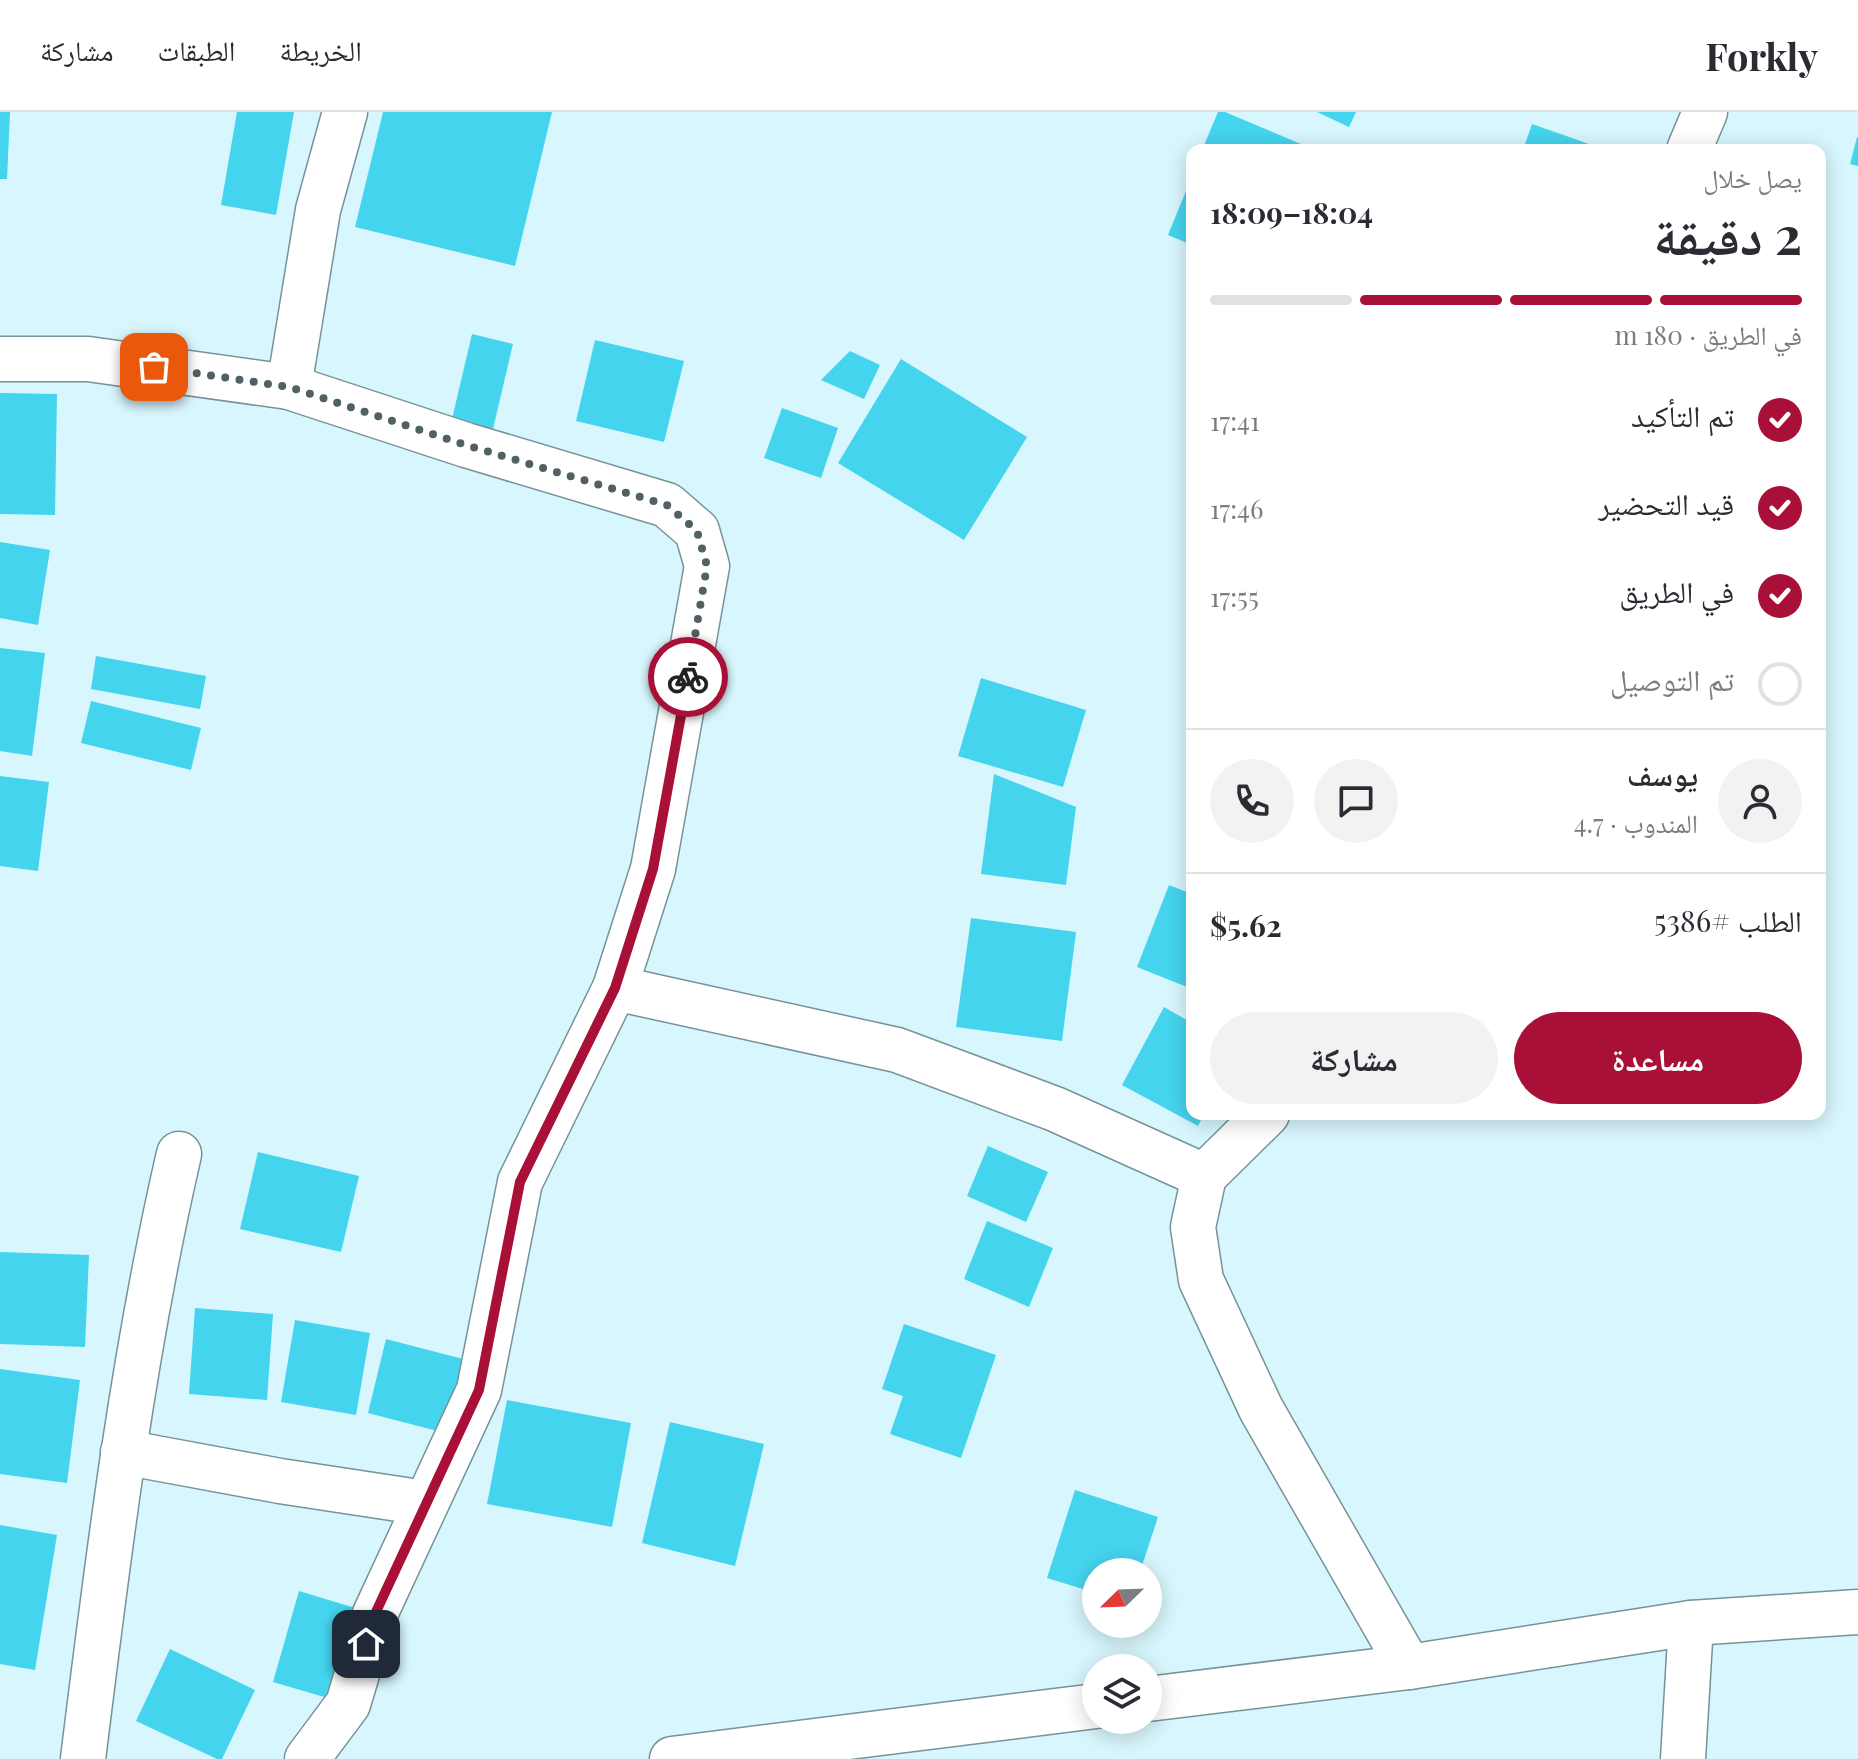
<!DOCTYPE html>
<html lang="ar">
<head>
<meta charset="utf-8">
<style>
	:root { --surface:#fff; --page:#f2f2f3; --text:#2b2b33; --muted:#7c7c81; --line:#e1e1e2; --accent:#a81037 }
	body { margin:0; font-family:"Playfair Display","Noto Naskh Arabic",serif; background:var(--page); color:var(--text); direction:rtl; height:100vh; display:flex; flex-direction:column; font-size:30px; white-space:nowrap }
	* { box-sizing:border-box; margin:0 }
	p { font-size:26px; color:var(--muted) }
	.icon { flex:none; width:44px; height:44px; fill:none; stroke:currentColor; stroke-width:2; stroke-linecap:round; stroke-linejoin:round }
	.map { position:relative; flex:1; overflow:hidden; direction:ltr }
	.panel { position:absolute; left:1186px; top:32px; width:640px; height:976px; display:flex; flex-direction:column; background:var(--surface); border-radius:16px; box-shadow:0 4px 20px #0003; direction:rtl }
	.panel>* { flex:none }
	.needle { width:52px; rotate:247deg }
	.buttons { position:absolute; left:1082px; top:1446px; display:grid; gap:16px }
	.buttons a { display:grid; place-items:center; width:80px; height:80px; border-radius:50%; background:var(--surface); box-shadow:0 4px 20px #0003; font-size:40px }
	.pin { position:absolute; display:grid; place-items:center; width:68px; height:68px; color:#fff; margin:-34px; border-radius:16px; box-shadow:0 4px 12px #0006 }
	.courier { position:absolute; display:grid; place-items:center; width:80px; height:80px; margin:-40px; border:6px solid #a81037; border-radius:50%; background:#fff; color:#222; box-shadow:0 2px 10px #0007 }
	.headline em { font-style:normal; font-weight:700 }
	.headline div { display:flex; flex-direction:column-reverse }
	.headline { display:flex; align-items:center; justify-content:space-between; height:136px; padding:0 24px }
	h1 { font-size:52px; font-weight:700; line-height:60px }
	.bar { display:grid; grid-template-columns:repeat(4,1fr); gap:12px 8px; align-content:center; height:96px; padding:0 24px }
	.bar i { height:10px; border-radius:6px; background:var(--line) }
	.bar .on { background:var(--accent) }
	.bar p { grid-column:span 4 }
	.line { display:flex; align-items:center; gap:20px; padding:0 24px; border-top:2px solid var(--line) }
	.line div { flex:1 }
	.round { display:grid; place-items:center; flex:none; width:84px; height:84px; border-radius:42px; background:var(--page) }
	ol { padding:0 24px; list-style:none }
	li { display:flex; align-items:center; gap:24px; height:88px }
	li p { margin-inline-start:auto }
	li .icon { padding:8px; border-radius:50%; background:var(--accent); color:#fff; stroke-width:4 }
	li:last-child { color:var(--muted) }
	li i { width:44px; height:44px; border:4px solid var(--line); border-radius:50% }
	.primary-button { display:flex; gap:16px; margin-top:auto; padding:16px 24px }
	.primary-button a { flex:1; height:92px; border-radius:48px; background:var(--accent); color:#fff; font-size:32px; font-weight:700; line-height:92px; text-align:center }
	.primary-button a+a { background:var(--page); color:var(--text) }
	header { display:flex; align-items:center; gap:48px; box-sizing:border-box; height:112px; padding:0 40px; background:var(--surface); border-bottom:2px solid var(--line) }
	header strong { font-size:38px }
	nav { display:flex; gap:44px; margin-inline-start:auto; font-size:28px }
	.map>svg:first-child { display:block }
	.building { fill:#45d4ee }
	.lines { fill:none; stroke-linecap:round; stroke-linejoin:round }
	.minor-casing { stroke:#779399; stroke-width:47 }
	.minor { stroke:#fff; stroke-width:44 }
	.done { stroke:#506064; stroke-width:8; stroke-dasharray:0 14.4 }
	.route { stroke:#a81037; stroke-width:10 }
</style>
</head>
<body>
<header>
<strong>Forkly</strong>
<nav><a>الخريطة</a><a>الطبقات</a><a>مشاركة</a></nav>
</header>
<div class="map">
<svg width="1858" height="1647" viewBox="0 0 1858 1647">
	<rect width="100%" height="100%" fill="#d8f6fd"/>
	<g class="building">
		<path d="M 0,0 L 10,0 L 7,67 L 0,67 Z"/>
		<path d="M 237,0 L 294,0 L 276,103 L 221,93 Z"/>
		<path d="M 383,0 L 552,0 L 515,154 L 355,115 Z"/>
		<path d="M 1218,0 L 1225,0 L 1301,32 L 1299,38 L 1202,38 Z"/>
		<path d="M 1317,0 L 1356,0 L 1349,15 Z"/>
		<path d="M 1532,12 L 1589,32 L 1587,38 L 1523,38 Z"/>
		<path d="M 1857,25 L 1858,25 L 1858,54 L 1850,52 Z"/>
		<path d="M 1192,64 L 1192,133 L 1168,123 Z"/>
		<path d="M 472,222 L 513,232 L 493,317 L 452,307 Z"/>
		<path d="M 595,228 L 684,249 L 664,330 L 576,309 Z"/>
		<path d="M 850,239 L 880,253 L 864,287 L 821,268 Z"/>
		<path d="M 901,247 L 1027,325 L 964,428 L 838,351 Z"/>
		<path d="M 0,281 L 57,282 L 55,403 L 0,402 Z"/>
		<path d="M 782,296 L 838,316 L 821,366 L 764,346 Z"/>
		<path d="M 0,430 L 50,438 L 38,513 L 0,506 Z"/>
		<path d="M 0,536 L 45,541 L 32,644 L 0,639 Z"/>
		<path d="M 96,544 L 206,564 L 200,597 L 91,577 Z"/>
		<path d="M 981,566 L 1086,598 L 1063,675 L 958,644 Z"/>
		<path d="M 91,589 L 201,616 L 191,658 L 81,631 Z"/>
		<path d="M 994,662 L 1076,695 L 1066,773 L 981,762 Z"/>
		<path d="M 0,664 L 49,670 L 38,759 L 0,754 Z"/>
		<path d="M 1169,773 L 1192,782 L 1192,877 L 1137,855 Z"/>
		<path d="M 971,806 L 1076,820 L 1062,929 L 956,915 Z"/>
		<path d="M 1164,895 L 1192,911 L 1192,1002 L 1204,1002 L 1198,1014 L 1122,973 Z"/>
		<path d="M 988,1034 L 1048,1060 L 1026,1110 L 967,1084 Z"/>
		<path d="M 258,1040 L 359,1064 L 341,1140 L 240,1117 Z"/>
		<path d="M 987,1109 L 1053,1136 L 1029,1195 L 964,1167 Z"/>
		<path d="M 0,1140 L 89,1143 L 85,1235 L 0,1232 Z"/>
		<path d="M 195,1196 L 273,1202 L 267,1288 L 189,1282 Z"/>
		<path d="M 295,1208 L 370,1221 L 356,1303 L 281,1290 Z"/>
		<path d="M 904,1212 L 996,1243 L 961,1346 L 890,1322 L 903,1284 L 882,1277 Z"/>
		<path d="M 386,1227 L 463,1247 L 445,1321 L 368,1301 Z"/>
		<path d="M 0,1257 L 80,1268 L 67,1371 L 0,1362 Z"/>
		<path d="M 507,1288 L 631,1311 L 612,1415 L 487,1392 Z"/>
		<path d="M 670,1310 L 764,1332 L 735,1454 L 642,1431 Z"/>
		<path d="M 1075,1378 L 1158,1405 L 1140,1460 L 1096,1460 L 1096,1481 L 1047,1466 Z"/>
		<path d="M 0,1413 L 57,1423 L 35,1558 L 0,1552 Z"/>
		<path d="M 299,1479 L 375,1502 L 348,1592 L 273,1570 Z"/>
		<path d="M 170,1537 L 255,1578 L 222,1647 L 217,1647 L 136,1609 Z"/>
	</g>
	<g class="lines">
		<g class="minor-casing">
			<g id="minor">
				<path d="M 1689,38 L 1705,0"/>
				<path d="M 0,247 L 88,247 L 289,275 L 466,333 L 667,393 L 697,419 L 707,454 L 653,757 L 615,876 L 897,938 L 1055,997 L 1204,1064 L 1193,1115 L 1201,1168 L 1261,1297 L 1409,1555"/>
				<path d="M 289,275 L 318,98 L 345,0"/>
				<path d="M 1204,1064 L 1267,1002"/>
				<path d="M 123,1340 L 280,1369 L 425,1391"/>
				<path d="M 1148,1587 L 1409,1555 L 1691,1511 L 1858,1500"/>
				<path d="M 83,1647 C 108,1445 133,1241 179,1042"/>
				<path d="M 307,1647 L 348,1592 L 375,1502 L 479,1278 L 520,1070 L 615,876"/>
				<path d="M 672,1647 L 1096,1594"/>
				<path d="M 1683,1647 L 1691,1511"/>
			</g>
		</g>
		<use href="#minor" class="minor"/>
	</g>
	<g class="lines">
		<path class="done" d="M 154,255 L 289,275 L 466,333 L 667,393 L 697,419 L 707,454 L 688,565"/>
		<path class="route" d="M 366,1532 L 375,1502 L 479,1278 L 520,1070 L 615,876 L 653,757 L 688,565"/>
	</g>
</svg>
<div class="buttons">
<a><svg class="needle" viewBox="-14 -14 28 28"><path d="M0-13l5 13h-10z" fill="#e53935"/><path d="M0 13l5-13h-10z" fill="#7c7c81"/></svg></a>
<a><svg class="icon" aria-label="layers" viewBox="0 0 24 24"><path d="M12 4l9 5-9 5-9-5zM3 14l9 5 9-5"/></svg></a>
</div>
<div class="pin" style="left:154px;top:255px;background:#ea580c"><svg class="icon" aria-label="bag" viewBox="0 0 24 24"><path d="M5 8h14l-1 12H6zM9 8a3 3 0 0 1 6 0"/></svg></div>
<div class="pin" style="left:366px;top:1532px;background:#1f2937"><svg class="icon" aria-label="home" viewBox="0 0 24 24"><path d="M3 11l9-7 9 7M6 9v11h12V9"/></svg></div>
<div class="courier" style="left:688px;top:565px"><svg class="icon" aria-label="bike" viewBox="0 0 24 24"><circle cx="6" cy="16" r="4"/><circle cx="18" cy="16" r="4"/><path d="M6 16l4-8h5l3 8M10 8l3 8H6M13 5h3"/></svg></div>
<section class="panel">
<div class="headline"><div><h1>2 دقيقة</h1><p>يصل خلال</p></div><em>18:04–18:09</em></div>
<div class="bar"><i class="on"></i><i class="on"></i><i class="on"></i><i></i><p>في الطريق · 180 m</p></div>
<ol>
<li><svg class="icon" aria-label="check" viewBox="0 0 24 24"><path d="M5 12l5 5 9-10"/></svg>تم التأكيد<p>17:41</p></li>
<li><svg class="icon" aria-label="check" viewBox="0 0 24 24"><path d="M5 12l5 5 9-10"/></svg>قيد التحضير<p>17:46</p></li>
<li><svg class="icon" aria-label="check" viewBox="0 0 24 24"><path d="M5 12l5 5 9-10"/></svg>في الطريق<p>17:55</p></li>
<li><i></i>تم التوصيل</li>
</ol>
<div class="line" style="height:144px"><a class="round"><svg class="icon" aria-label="person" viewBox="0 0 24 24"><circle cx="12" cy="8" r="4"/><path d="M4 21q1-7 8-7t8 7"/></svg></a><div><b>يوسف</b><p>المندوب · 4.7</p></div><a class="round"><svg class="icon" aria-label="chat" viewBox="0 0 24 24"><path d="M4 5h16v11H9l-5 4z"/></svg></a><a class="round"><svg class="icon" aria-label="phone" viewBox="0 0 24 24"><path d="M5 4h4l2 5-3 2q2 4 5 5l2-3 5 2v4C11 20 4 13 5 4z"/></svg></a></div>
<div class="line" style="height:104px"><div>الطلب #5386</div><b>$5.62</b></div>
<div class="primary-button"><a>مساعدة</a><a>مشاركة</a></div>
</section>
</div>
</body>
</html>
